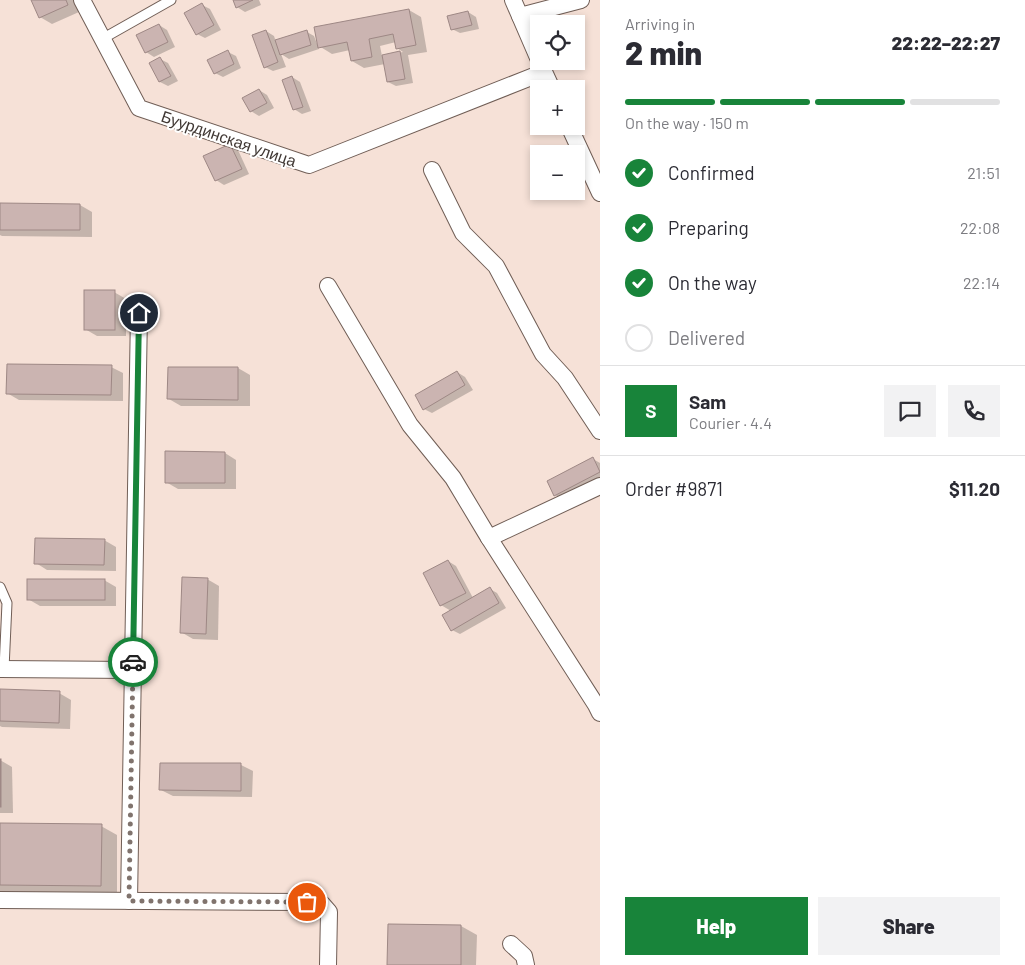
<!DOCTYPE html>
<html lang="en">
<head>
<meta charset="utf-8">
<style>
	:root { --surface:#fff; --page:#f2f2f3; --text:#2b2b33; --muted:#7c7c81; --line:#e1e1e2; --accent:#18843a }
	body { margin:0; font-family:Barlow,sans-serif; background:var(--page); color:var(--text); height:100vh; display:flex; flex-direction:column; font-size:19px; white-space:nowrap }
	* { box-sizing:border-box; margin:0 }
	p { font-size:16px; color:var(--muted) }
	.icon { flex:none; width:28px; height:28px; fill:none; stroke:currentColor; stroke-width:2; stroke-linecap:round; stroke-linejoin:round }
	.map { position:relative; flex:1; overflow:hidden }
	.side { display:flex; flex-direction:column; background:var(--surface); width:425px }
	.side>* { flex:none }
	.buttons { position:absolute; left:530px; top:15px; display:grid; gap:10px }
	.buttons a { display:grid; place-items:center; width:55px; height:55px; border-radius:0px; background:var(--surface); box-shadow:0 2px 8px #0003; font-size:25px }
	.pin { position:absolute; display:grid; place-items:center; width:42px; height:42px; color:#fff; margin:-21px; border:2px solid #fff; border-radius:50%; box-shadow:0 1px 5px #0007 }
	.courier { position:absolute; display:grid; place-items:center; width:50px; height:50px; margin:-25px; border:4px solid #18843a; border-radius:50%; background:#fff; color:#222; box-shadow:0 1px 6px #0007 }
	.overview em { font-style:normal; font-weight:800 }
	.overview div { display:flex; flex-direction:column-reverse }
	.overview { display:flex; align-items:center; justify-content:space-between; height:85px; padding:0 25px }
	h1 { font-size:32px; font-weight:800; line-height:38px }
	.bar { display:grid; grid-template-columns:repeat(4,1fr); gap:8px 5px; align-content:center; height:60px; padding:0 25px }
	.bar i { height:6px; border-radius:4px; background:var(--line) }
	.bar .selected { background:var(--accent) }
	.bar p { grid-column:span 4 }
	.line { display:flex; align-items:center; gap:12px; padding:0 25px; border-top:1px solid var(--line) }
	.line div { flex:1 }
	.round { display:grid; place-items:center; flex:none; width:52px; height:52px; border-radius:0px; background:var(--page) }
	ol { padding:0 25px; list-style:none }
	li { display:flex; align-items:center; gap:15px; height:55px }
	li p { margin-inline-start:auto }
	li .icon { padding:5px; border-radius:50%; background:var(--accent); color:#fff; stroke-width:4 }
	li:last-child { color:var(--muted) }
	li i { width:28px; height:28px; border:2px solid var(--line); border-radius:50% }
	.cta { display:flex; gap:10px; margin-top:auto; padding:10px 25px }
	.cta a { flex:1; height:58px; border-radius:0px; background:var(--accent); color:#fff; font-size:20px; font-weight:800; line-height:58px; text-align:center }
	.cta a+a { background:var(--page); color:var(--text) }
	main { display:flex; flex:1; min-height:0 }
	.map>svg:first-child { display:block }
	.shadow { fill:#0003; fill-rule:evenodd }
	.building { fill:#cbb4b1; stroke:#9e8885 }
	.lines { fill:none; stroke-linecap:round; stroke-linejoin:round }
	.service-casing { stroke:#705e56; stroke-width:11 }
	.minor-casing { stroke:#705e56; stroke-width:18 }
	.service { stroke:#fff; stroke-width:9 }
	.minor { stroke:#fff; stroke-width:16 }
	.done { stroke:#80736d; stroke-width:5; stroke-dasharray:0 9 }
	.route { stroke:#18843a; stroke-width:6 }
	.labels { text-anchor:middle; dominant-baseline:central; stroke-width:4; stroke-linejoin:round; paint-order:stroke }
	.street-label { font-size:16px; fill:#403834; stroke:#fff }
</style>
</head>
<body>
<main>
<div class="map">
<svg width="600" height="965" viewBox="0 0 600 965">
	<rect width="100%" height="100%" fill="#f6e1d7"/>
	<g class="shadow">
		<path d="M 32,0 L 74,0 L 79,12 L 52,24 L 40,17 Z"/>
		<path d="M 234,0 L 259,0 L 261,5 L 245,12 L 237,7 Z"/>
		<path d="M 202,5 L 210,9 L 221,30 L 205,38 L 197,34 Z"/>
		<path d="M 409,10 L 421,17 L 427,52 L 408,55 L 413,83 L 396,86 L 388,82 L 385,64 L 364,68 L 352,61 L 350,50 L 332,54 L 319,46 ZM 396,42 L 397,48 L 403,52 L 382,56 L 380,46 Z"/>
		<path d="M 468,12 L 476,17 L 479,29 L 460,33 L 452,29 Z"/>
		<path d="M 159,25 L 167,30 L 175,47 L 154,57 L 146,52 Z"/>
		<path d="M 266,31 L 274,36 L 276,42 L 307,32 L 314,36 L 319,49 L 289,59 L 281,54 L 286,67 L 273,71 L 265,67 Z"/>
		<path d="M 228,52 L 236,56 L 241,68 L 223,77 L 215,73 Z"/>
		<path d="M 160,59 L 168,63 L 178,81 L 168,86 L 160,82 L 151,64 Z"/>
		<path d="M 292,77 L 300,82 L 311,111 L 302,114 L 294,109 Z"/>
		<path d="M 259,90 L 267,95 L 274,108 L 259,116 L 251,111 Z"/>
		<path d="M 230,145 L 238,150 L 249,174 L 224,185 L 216,180 L 205,156 Z"/>
		<path d="M 0,205 L 80,205 L 92,212 L 92,237 L 2,236 L 0,235 Z"/>
		<path d="M 114,292 L 126,299 L 126,336 L 97,336 L 85,329 Z"/>
		<path d="M 111,367 L 123,373 L 123,401 L 19,400 L 7,393 Z"/>
		<path d="M 238,368 L 250,375 L 250,406 L 181,406 L 169,399 Z"/>
		<path d="M 457,372 L 465,377 L 473,390 L 432,413 L 424,409 Z"/>
		<path d="M 225,453 L 236,460 L 236,489 L 178,489 L 166,482 Z"/>
		<path d="M 593,459 L 600,463 L 600,480 L 563,499 L 555,495 Z"/>
		<path d="M 104,540 L 116,547 L 116,571 L 47,570 L 36,563 Z"/>
		<path d="M 448,561 L 456,566 L 473,598 L 490,589 L 497,593 L 506,608 L 460,634 L 452,630 L 451,611 L 441,605 Z"/>
		<path d="M 207,579 L 219,586 L 218,640 L 193,639 L 181,632 Z"/>
		<path d="M 104,580 L 116,587 L 116,606 L 40,606 L 28,599 Z"/>
		<path d="M 0,691 L 59,693 L 71,700 L 70,729 L 2,727 L 0,726 Z"/>
		<path d="M 0,760 L 12,767 L 13,813 L 0,813 Z"/>
		<path d="M 241,765 L 253,771 L 252,797 L 173,796 L 161,790 Z"/>
		<path d="M 0,825 L 101,826 L 117,835 L 117,894 L 0,893 Z"/>
		<path d="M 389,925 L 461,926 L 477,935 L 476,965 L 389,965 Z"/>
	</g>
	<g class="building">
		<path d="M 31,0 L 66,0 L 68,5 L 39,18 Z"/>
		<path d="M 233,0 L 253,0 L 236,8 Z"/>
		<path d="M 202,3 L 214,25 L 196,35 L 184,13 Z"/>
		<path d="M 409,9 L 416,45 L 396,49 L 393,34 L 369,39 L 372,57 L 351,61 L 347,42 L 318,48 L 314,27 Z"/>
		<path d="M 468,11 L 472,25 L 451,30 L 447,16 Z"/>
		<path d="M 159,24 L 168,42 L 145,53 L 136,35 Z"/>
		<path d="M 266,30 L 278,62 L 264,68 L 252,35 Z"/>
		<path d="M 307,30 L 311,45 L 280,55 L 275,40 Z"/>
		<path d="M 228,50 L 234,64 L 214,74 L 207,60 Z"/>
		<path d="M 400,51 L 405,79 L 387,82 L 382,55 Z"/>
		<path d="M 160,57 L 171,76 L 159,82 L 149,63 Z"/>
		<path d="M 292,76 L 303,107 L 293,110 L 282,80 Z"/>
		<path d="M 259,89 L 267,103 L 250,112 L 242,98 Z"/>
		<path d="M 230,144 L 242,169 L 215,181 L 203,156 Z"/>
		<path d="M 0,203 L 80,204 L 80,230 L 0,230 Z"/>
		<rect x="84" y="290" width="31" height="40"/>
		<path d="M 7,364 L 112,365 L 111,395 L 6,394 Z"/>
		<path d="M 168,367 L 238,367 L 238,400 L 167,399 Z"/>
		<path d="M 457,371 L 465,385 L 423,410 L 415,395 Z"/>
		<path d="M 165,451 L 225,452 L 225,483 L 165,483 Z"/>
		<path d="M 593,457 L 600,472 L 554,496 L 547,481 Z"/>
		<path d="M 35,538 L 105,539 L 104,565 L 34,564 Z"/>
		<path d="M 448,560 L 466,593 L 440,606 L 423,573 Z"/>
		<path d="M 182,577 L 208,578 L 206,634 L 180,633 Z"/>
		<rect x="27" y="579" width="78" height="21"/>
		<path d="M 490,587 L 499,603 L 451,631 L 442,615 Z"/>
		<path d="M 0,689 L 60,691 L 59,723 L 0,721 Z"/>
		<rect x="0" y="759" width="1" height="48"/>
		<path d="M 160,763 L 241,763 L 241,791 L 159,790 Z"/>
		<path d="M 0,823 L 102,824 L 101,886 L 0,885 Z"/>
		<path d="M 388,924 L 461,925 L 461,965 L 387,965 Z"/>
	</g>
	<g class="lines">
		<g class="service-casing">
			<g id="service">
				<path d="M 102,39 L 171,0"/>
				<path d="M 0,587 L 7,603 L 4,669"/>
			</g>
		</g>
		<g class="minor-casing">
			<g id="minor">
				<path d="M 82,0 L 139,108 L 309,165 L 544,72"/>
				<path d="M 513,0 L 539,60"/>
				<path d="M 520,16 L 581,0"/>
				<path d="M 540,63 L 552,89"/>
				<path d="M 569,126 L 600,193"/>
				<path d="M 432,170 L 463,233 L 496,266 L 543,354 L 565,378 L 600,431"/>
				<path d="M 328,286 L 410,425 L 453,478 L 489,538 L 596,705 L 600,713"/>
				<path d="M 489,538 L 600,486"/>
				<path d="M 0,669 L 133,670"/>
				<path d="M 0,900 L 307,902 L 322,904 L 329,912 L 328,965"/>
				<path d="M 129,901 L 139,313"/>
				<path d="M 511,944 L 524,956 L 526,965"/>
			</g>
		</g>
		<use href="#service" class="service"/>
		<use href="#minor" class="minor"/>
	</g>
	<g class="lines">
		<path class="done" d="M 133,662 L 129,901 L 307,902"/>
		<path class="route" d="M 133,662 L 139,313"/>
	</g>
	<g class="labels">
		<g class="street-label">
			<text transform="translate(229 138) rotate(19)">Буурдинская улица</text>
		</g>
	</g>
</svg>
<div class="buttons">
<a><svg class="icon" aria-label="locate" viewBox="0 0 24 24"><circle cx="12" cy="12" r="6"/><path d="M12 2v4M12 18v4M2 12h4M18 12h4"/></svg></a>
<a>+</a>
<a>−</a>
</div>
<div class="pin" style="left:307px;top:902px;background:#ea580c"><svg class="icon" aria-label="bag" viewBox="0 0 24 24"><path d="M5 8h14l-1 12H6zM9 8a3 3 0 0 1 6 0"/></svg></div>
<div class="pin" style="left:139px;top:313px;background:#1f2937"><svg class="icon" aria-label="home" viewBox="0 0 24 24"><path d="M3 11l9-7 9 7M6 9v11h12V9"/></svg></div>
<div class="courier" style="left:133px;top:662px"><svg class="icon" aria-label="car" viewBox="0 0 24 24"><path d="M5 17H2v-5l4-1 3-4h7l3 4 3 1v5h-3M9 17h6M6 11h13"/><circle cx="7" cy="17" r="2"/><circle cx="17" cy="17" r="2"/></svg></div>
</div>
<section class="side">
<div class="overview"><div><h1>2 min</h1><p>Arriving in</p></div><em>22:22–22:27</em></div>
<div class="bar"><i class="selected"></i><i class="selected"></i><i class="selected"></i><i></i><p>On the way · 150 m</p></div>
<ol>
<li><svg class="icon" aria-label="check" viewBox="0 0 24 24"><path d="M5 12l5 5 9-10"/></svg>Confirmed<p>21:51</p></li>
<li><svg class="icon" aria-label="check" viewBox="0 0 24 24"><path d="M5 12l5 5 9-10"/></svg>Preparing<p>22:08</p></li>
<li><svg class="icon" aria-label="check" viewBox="0 0 24 24"><path d="M5 12l5 5 9-10"/></svg>On the way<p>22:14</p></li>
<li><i></i>Delivered</li>
</ol>
<div class="line" style="height:90px"><b class="round" style="background:var(--accent);color:#fff">S</b><div><b>Sam</b><p>Courier · 4.4</p></div><a class="round"><svg class="icon" aria-label="chat" viewBox="0 0 24 24"><path d="M4 5h16v11H9l-5 4z"/></svg></a><a class="round"><svg class="icon" aria-label="phone" viewBox="0 0 24 24"><path d="M5 4h4l2 5-3 2q2 4 5 5l2-3 5 2v4C11 20 4 13 5 4z"/></svg></a></div>
<div class="line" style="height:65px"><div>Order #9871</div><b>$11.20</b></div>
<div class="cta"><a>Help</a><a>Share</a></div>
</section>
</main>
</body>
</html>
